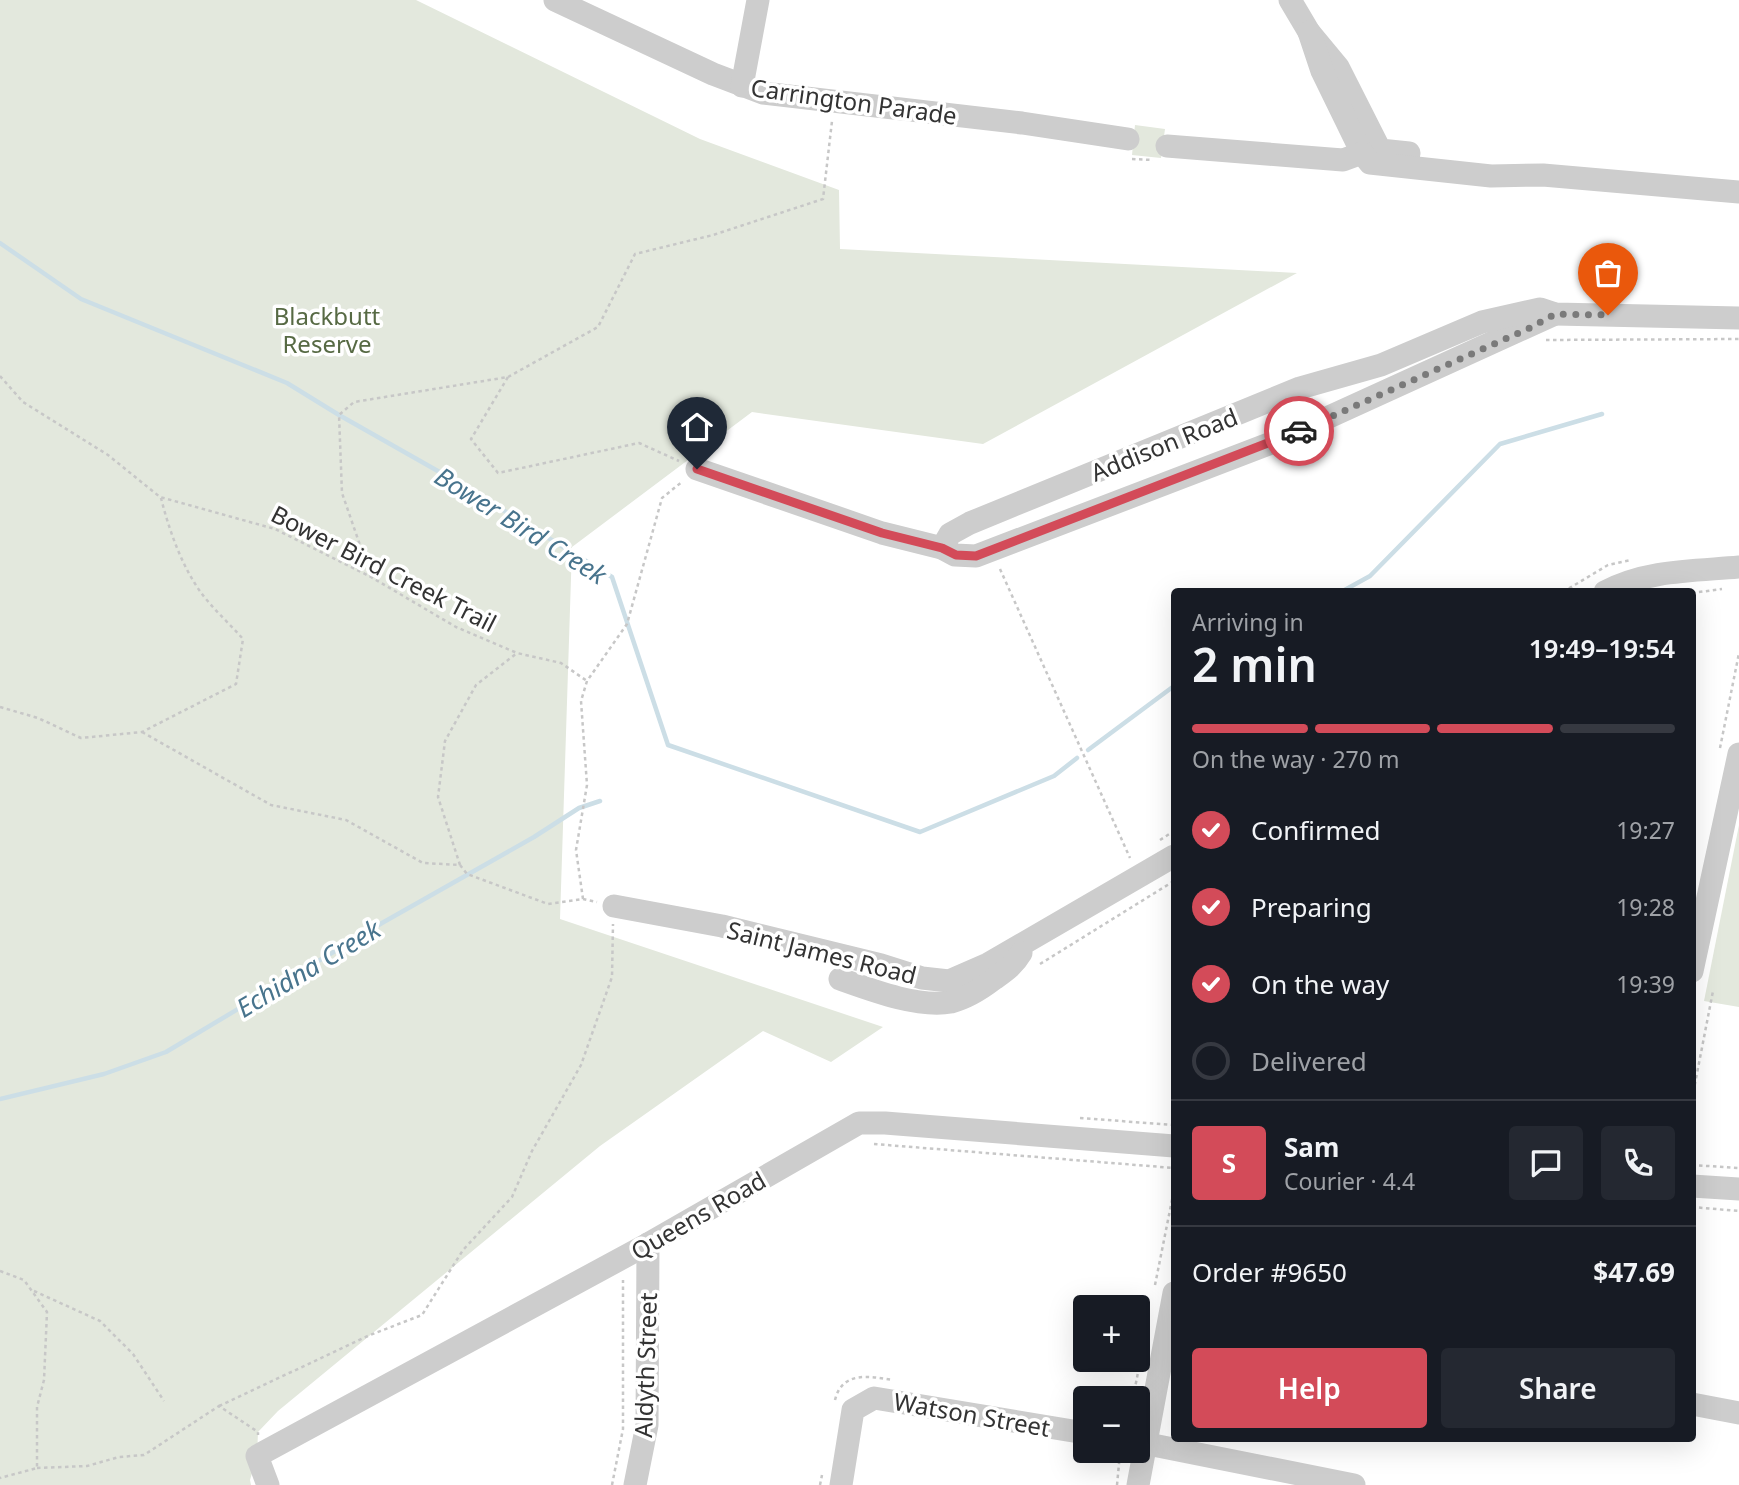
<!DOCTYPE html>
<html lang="en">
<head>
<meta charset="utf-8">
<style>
	:root { --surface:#171b24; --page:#242831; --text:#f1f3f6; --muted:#9ea1a6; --line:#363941; --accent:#d34b59 }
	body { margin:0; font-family:"Noto Sans",sans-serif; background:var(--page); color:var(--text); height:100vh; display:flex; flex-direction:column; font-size:26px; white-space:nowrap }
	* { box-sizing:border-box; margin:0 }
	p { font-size:23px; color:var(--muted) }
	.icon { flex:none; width:38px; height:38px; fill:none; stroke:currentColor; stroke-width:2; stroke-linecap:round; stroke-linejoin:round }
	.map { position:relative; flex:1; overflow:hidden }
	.panel { position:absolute; left:1171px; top:588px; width:525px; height:854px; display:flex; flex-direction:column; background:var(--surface); border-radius:7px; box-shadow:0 7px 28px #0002 }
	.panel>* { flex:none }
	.fabs { position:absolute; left:1073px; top:1295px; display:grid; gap:14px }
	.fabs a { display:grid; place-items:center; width:77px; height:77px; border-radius:7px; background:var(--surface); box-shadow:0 7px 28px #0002; font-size:35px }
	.pin { position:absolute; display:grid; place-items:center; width:60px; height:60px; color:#fff; margin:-72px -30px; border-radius:50% 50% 50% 0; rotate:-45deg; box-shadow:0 0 7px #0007 }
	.pin .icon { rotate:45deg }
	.courier { position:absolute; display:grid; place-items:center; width:70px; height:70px; margin:-35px; border:5px solid #d34b59; border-radius:50%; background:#fff; color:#222; box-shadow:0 2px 9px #0007 }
	.summary em { font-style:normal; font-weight:600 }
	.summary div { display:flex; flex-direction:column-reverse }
	.summary { display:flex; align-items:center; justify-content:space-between; height:119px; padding:0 21px }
	h1 { font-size:46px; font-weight:600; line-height:52px }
	.bar { display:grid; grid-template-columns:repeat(4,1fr); gap:10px 7px; align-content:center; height:84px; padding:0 21px }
	.bar i { height:9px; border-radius:5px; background:var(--line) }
	.bar .current { background:var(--accent) }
	.bar p { grid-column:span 4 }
	.line { display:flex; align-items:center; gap:18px; padding:0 21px; border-top:2px solid var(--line) }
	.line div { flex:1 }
	.round { display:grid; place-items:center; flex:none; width:74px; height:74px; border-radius:7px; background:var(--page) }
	ol { padding:0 21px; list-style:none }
	li { display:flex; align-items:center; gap:21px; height:77px }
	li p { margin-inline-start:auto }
	li .icon { padding:7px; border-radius:50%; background:var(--accent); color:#fff; stroke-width:4 }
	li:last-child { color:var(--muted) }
	li i { width:38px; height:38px; border:4px solid var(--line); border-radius:50% }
	.action { display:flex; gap:14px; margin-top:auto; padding:14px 21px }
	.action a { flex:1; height:80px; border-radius:7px; background:var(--accent); color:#fff; font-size:28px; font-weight:600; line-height:80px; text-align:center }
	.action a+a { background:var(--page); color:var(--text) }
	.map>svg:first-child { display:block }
	.green { fill:#e3e8dd }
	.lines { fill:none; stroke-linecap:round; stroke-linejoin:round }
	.stream { stroke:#ccdee6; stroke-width:4.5 }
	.path { stroke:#c7c7c7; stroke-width:2.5; stroke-dasharray:3.5 3.5; stroke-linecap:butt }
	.minor { stroke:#cdcdcd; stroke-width:23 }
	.done { stroke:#7a7a7a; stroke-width:7; stroke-dasharray:0 12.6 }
	.route { stroke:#d34b59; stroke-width:9 }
	.labels { text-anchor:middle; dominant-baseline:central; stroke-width:7; stroke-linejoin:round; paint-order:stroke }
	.street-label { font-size:24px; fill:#333; stroke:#fff }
	.park-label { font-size:24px; fill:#576a44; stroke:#fff }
	.water-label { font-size:26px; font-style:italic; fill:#48748d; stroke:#fff }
</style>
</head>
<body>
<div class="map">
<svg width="1739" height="1485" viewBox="0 0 1739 1485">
	<rect width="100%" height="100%" fill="#fff"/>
	<g class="green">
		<path d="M 0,0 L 416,0 L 700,139 L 839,190 L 840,249 L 1297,273 L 983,444 L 752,412 L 572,547 L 560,919 L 883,1027 L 831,1062 L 763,1031 L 600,1146 L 278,1411 L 258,1432 L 257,1456 L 250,1480 L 251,1485 L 0,1485 Z"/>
		<path d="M 1135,125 L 1165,129 L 1161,158 L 1132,155 Z"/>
		<path d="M 1739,825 L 1739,1007 L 1704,1001 Z"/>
	</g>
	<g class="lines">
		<g class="stream">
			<path d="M 0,243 L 81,299 L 287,383 L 339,415 L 459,483 L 612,577 L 668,745 L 920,832 L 1054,776 L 1077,758"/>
			<path d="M 1341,592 L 1370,576 L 1500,444 L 1602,414"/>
			<path d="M 1088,750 L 1174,686"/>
			<path d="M 0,1099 L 104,1074 L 166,1052 L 382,923 L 534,837 L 579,808 L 600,801"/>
		</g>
		<g class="path">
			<path d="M 1132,159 L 1153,160"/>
			<path d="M 1546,340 L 1739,339"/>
			<path d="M 0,376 L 23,402 L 108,455 L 160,497 L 275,529 L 371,577 L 456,627 L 517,653 L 561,663 L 587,681"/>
			<path d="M 508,377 L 598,327 L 635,254 L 713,235 L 823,199 L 832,121"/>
			<path d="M 1000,569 L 1130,858"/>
			<path d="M 371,577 L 342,493 L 339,415 L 354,402 L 508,377 L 471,439 L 498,473 L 639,443 L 679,461"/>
			<path d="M 1563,592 L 1608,565 L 1631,560"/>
			<path d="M 1692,593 L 1722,589"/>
			<path d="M 0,707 L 38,718 L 81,738 L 142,732 L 236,684 L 243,639 C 230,624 214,610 202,594 C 182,567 169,530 161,498"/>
			<path d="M 142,732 L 271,805 L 346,820 L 423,863 L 460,865 L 467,874 L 548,904 L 583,899 L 597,902"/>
			<path d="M 1720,748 L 1739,653"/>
			<path d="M 1160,840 L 1174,831"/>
			<path d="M 460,865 L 438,797 L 445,741 L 476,685 L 517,653"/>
			<path d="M 583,899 L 576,850 L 587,785 L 581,701 L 587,681 L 627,624 L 662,498 L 683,481"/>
			<path d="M 1040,964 L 1174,881"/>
			<path d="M 1692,1099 L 1713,991"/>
			<path d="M 1080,1118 L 1174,1125"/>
			<path d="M 874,1144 L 1174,1168"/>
			<path d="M 1692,1165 L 1739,1168"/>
			<path d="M 1692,1207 L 1739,1211"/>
			<path d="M 0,1271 L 24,1280 L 47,1312 L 44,1380 L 37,1407 L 37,1468 L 0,1478"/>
			<path d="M 1155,1285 L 1174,1190"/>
			<path d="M 34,1291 L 100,1321 L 133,1354 L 164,1401"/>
			<path d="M 1133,1398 L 1141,1357"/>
			<path d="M 835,1400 C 842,1371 869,1376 893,1380"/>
			<path d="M 219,1406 L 370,1335 L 422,1315 L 463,1250 L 512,1197 L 532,1151 L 581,1065 L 612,977 L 613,924"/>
			<path d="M 1102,1451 L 1112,1453 L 1119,1462"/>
			<path d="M 37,1468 L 87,1466 L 119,1457 L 144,1455 L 219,1406 L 258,1432 L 258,1435"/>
			<path d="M 612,1485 L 623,1429 L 623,1280"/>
			<path d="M 820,1485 L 822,1475"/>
			<path d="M 1117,1485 L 1120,1453"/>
		</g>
		<g class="minor">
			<path d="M 555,0 L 713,74 L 763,93 L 1022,123 L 1128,139"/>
			<path d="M 1290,0 L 1309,32 L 1338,67 L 1380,150 L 1409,153"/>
			<path d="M 1309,32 L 1322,71 L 1362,153 L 1370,163 L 1491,176 L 1543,175 L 1739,192"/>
			<path d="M 742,86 L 758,0"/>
			<path d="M 1167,146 L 1343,160 L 1362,153"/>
			<path d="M 697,469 L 882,533 L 942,548 L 955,555 L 976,556 L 1274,442 L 1555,314"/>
			<path d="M 942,548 L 950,534 L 970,523 L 1300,388 L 1381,365 L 1482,322 L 1540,309 L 1555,314 L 1739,318"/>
			<path d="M 1605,592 C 1646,570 1694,571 1739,567"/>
			<path d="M 614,906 L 722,926 L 881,965 L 922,978 L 949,981 L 988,964 L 1174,856"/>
			<path d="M 1692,971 L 1739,754"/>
			<path d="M 840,979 C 871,990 918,1008 951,1002 C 967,998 981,989 994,979 C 1005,971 1014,965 1021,953"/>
			<path d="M 1692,1186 L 1739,1189"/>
			<path d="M 1692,1404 L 1739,1413"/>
			<path d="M 1138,1442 L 1354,1485"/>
			<path d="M 268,1485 L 257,1456 L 648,1244 L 859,1123 L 885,1123 L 1174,1146"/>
			<path d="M 635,1485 L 647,1425 L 648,1244"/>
			<path d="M 841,1485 L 853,1410 L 874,1398 L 1085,1433"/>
			<path d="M 1138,1485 L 1174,1293"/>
		</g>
	</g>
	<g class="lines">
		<path class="done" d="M 1299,431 L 1532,327 L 1555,314 L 1608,315"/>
		<path class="route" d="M 697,469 L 882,533 L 942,548 L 956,555 L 976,556 L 1299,431"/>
	</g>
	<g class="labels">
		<g class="street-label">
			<text transform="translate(854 101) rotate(8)">Carrington Parade</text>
			<text transform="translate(1164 444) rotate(-22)">Addison Road</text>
			<text transform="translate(384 568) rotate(27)">Bower Bird Creek Trail</text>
			<text transform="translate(822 952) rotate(14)">Saint James Road</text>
			<text transform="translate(698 1215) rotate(-30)">Queens Road</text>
			<text transform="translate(645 1365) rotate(-88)">Aldyth Street</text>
			<text transform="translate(972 1414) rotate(10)">Watson Street</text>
		</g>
		<g class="park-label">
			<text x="327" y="315">Blackbutt<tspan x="327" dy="28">Reserve</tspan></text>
		</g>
		<g class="water-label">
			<text transform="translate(521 525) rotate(32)">Bower Bird Creek</text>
			<text transform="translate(308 968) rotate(-31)">Echidna Creek</text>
		</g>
	</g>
</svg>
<div class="fabs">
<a>+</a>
<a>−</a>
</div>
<div class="pin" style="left:1608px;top:315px;background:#ea580c"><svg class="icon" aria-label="bag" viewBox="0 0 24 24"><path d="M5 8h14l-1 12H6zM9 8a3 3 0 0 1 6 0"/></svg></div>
<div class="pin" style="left:697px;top:469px;background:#1f2937"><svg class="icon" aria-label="home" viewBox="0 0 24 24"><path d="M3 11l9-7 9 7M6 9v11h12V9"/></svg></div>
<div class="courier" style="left:1299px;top:431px"><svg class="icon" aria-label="car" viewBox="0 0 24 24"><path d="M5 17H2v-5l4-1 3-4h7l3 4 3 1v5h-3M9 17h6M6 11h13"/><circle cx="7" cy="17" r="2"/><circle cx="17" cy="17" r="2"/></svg></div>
<section class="panel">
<div class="summary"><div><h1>2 min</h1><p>Arriving in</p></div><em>19:49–19:54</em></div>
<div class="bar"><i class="current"></i><i class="current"></i><i class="current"></i><i></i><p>On the way · 270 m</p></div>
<ol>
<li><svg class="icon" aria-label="check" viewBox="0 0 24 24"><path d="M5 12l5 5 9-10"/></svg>Confirmed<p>19:27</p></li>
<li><svg class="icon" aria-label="check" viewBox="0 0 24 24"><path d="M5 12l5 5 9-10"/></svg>Preparing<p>19:28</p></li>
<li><svg class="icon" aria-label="check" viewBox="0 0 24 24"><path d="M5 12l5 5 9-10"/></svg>On the way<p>19:39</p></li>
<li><i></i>Delivered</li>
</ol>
<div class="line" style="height:126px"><b class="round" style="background:var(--accent);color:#fff">S</b><div><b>Sam</b><p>Courier · 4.4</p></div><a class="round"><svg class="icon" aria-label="chat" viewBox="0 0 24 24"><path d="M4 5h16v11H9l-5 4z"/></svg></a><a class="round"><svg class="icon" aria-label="phone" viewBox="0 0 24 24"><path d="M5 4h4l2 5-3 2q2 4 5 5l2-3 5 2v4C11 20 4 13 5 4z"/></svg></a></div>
<div class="line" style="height:91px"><div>Order #9650</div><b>$47.69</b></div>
<div class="action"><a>Help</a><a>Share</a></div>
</section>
</div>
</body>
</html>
